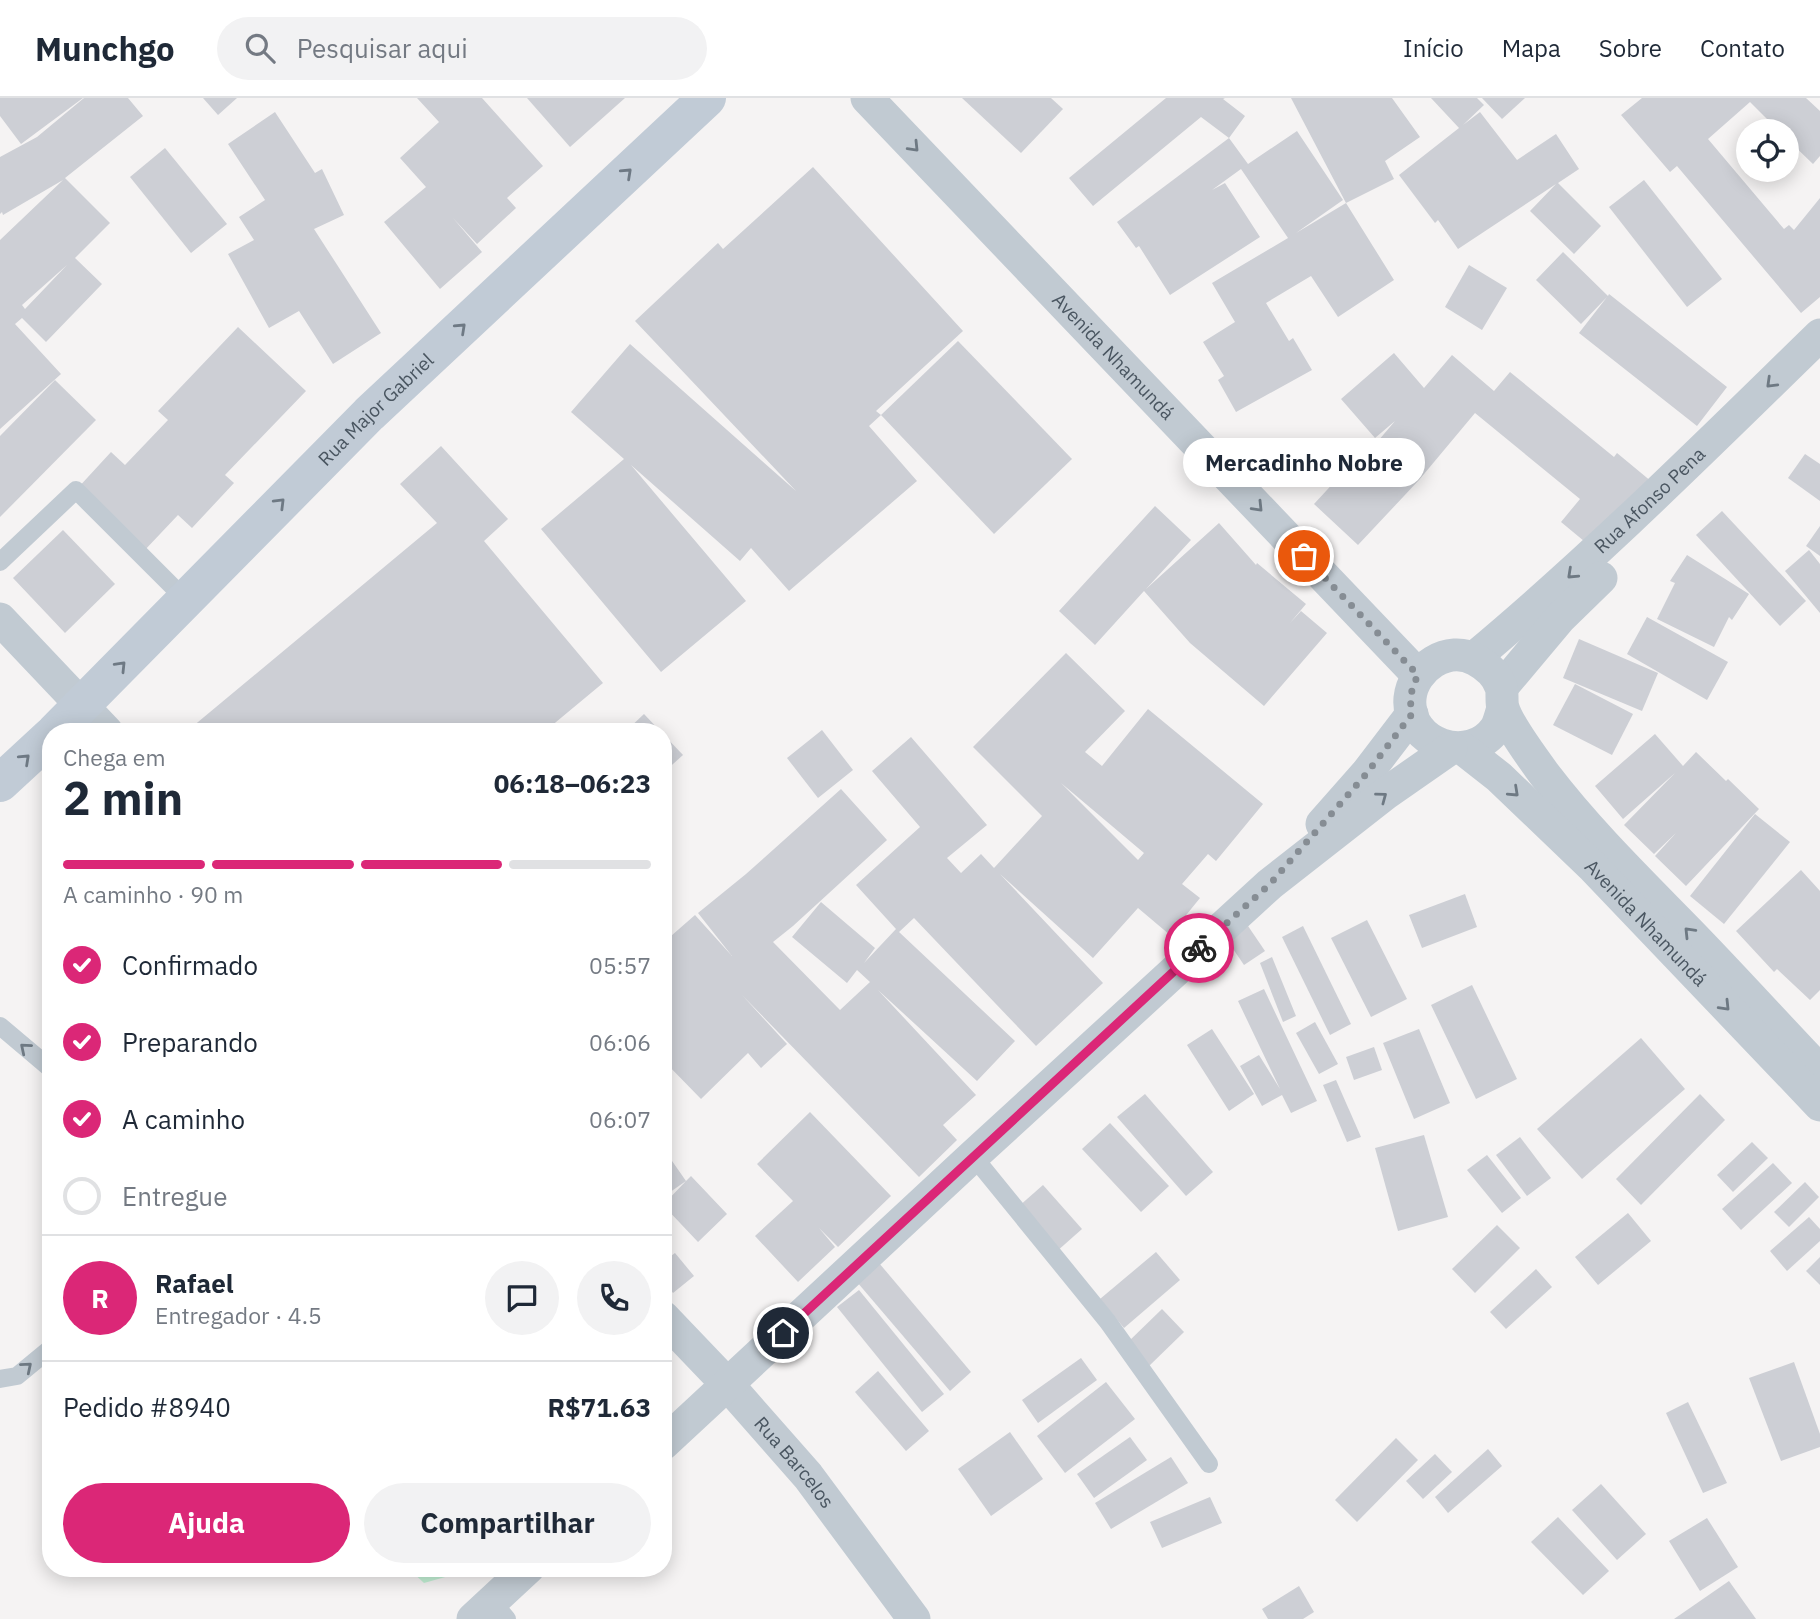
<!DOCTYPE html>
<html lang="pt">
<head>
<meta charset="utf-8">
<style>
	:root { --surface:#fff; --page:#f2f2f3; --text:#1f2937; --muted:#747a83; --line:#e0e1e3; --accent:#db2777 }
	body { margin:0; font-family:"IBM Plex Sans",sans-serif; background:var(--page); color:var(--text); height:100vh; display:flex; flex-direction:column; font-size:26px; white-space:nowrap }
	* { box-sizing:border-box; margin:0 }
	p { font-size:23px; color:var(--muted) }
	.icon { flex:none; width:38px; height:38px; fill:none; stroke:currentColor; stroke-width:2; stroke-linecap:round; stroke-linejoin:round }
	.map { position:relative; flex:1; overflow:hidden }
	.side { position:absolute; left:42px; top:625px; width:630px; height:854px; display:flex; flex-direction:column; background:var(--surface); border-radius:28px; box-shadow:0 4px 18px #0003 }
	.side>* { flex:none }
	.tools { position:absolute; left:1736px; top:21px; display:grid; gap:14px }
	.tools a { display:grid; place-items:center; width:63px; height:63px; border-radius:50%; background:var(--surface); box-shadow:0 4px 18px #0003; font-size:35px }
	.pin { position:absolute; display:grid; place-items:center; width:60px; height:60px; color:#fff; margin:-30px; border:4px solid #fff; border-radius:50%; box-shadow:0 2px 7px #0007 }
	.courier { position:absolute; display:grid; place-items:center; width:70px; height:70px; margin:-35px; border:5px solid #db2777; border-radius:50%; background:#fff; color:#222; box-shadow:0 2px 9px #0007 }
	.bubble { position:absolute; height:49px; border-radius:24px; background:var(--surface); box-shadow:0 4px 18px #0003; font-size:23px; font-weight:700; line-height:49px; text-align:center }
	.headline em { font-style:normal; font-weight:700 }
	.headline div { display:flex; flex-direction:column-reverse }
	.headline { display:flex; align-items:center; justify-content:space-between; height:119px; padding:0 21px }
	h1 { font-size:46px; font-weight:700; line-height:52px }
	.bar { display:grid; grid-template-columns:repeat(4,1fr); gap:10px 7px; align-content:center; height:84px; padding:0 21px }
	.bar i { height:9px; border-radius:5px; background:var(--line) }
	.bar .current { background:var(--accent) }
	.bar p { grid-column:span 4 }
	.line { display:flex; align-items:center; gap:18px; padding:0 21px; border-top:2px solid var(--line) }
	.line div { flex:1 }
	.round { display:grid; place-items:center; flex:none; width:74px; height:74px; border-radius:37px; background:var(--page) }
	ol { padding:0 21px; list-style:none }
	li { display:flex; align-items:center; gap:21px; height:77px }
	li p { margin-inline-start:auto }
	li .icon { padding:7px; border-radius:50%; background:var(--accent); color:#fff; stroke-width:4 }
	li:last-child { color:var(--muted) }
	li i { width:38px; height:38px; border:4px solid var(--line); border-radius:50% }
	.cta { display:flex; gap:14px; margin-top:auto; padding:14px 21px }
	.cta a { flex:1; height:80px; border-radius:42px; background:var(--accent); color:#fff; font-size:28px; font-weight:700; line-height:80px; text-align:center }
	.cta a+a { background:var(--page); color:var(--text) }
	header { display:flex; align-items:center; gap:42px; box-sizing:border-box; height:98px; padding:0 35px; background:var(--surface); border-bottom:2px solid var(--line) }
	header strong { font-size:33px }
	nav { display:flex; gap:38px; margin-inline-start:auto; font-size:24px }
	.search { width:490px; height:63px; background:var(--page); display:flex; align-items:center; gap:18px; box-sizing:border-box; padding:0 24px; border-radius:38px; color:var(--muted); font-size:26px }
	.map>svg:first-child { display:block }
	.green { fill:#c3f1d5 }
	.building { fill:#cdcfd5; fill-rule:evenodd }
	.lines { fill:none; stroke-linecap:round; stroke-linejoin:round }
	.lane { stroke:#c1cad2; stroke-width:18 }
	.street { stroke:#c1cad2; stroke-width:33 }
	.secondary { stroke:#c1cbd6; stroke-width:38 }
	.oneway { stroke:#6e7983 }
	.oneway2 { stroke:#6e7984 }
	.done { stroke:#868d94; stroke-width:7; stroke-dasharray:0 12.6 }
	.route { stroke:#db2777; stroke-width:9 }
	.labels { text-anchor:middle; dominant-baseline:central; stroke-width:6; stroke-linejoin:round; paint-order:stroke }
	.street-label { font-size:19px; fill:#4a5661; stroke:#fff }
</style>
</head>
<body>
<header>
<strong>Munchgo</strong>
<div class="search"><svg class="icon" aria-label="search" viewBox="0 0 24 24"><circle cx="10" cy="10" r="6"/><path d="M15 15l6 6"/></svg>Pesquisar aqui</div>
<nav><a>Início</a><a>Mapa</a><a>Sobre</a><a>Contato</a></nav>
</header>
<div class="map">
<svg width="1820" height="1521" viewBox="0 0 1820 1521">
	<rect width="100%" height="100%" fill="#f5f3f3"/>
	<path class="green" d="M 408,1470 L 477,1470 L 424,1485 Z"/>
	<g class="building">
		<path d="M 0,0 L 83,0 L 21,46 L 0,18 Z"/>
		<path d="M 84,0 L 128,0 L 143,18 L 65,80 L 110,125 L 75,160 L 102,186 L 46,244 L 22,220 L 15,226 L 61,276 L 0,331 L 0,142 L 63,82 L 3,117 L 2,114 L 0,116 L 0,59 L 37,39 ZM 67,167 L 25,211 L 22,207 Z"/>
		<path d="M 203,0 L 237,0 L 218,17 Z"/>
		<path d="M 417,0 L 482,0 L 543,68 L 507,100 L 516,110 L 477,146 L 453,120 L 482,154 L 440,191 L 384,124 L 426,89 L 400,60 L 439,24 Z"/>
		<path d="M 527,0 L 625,0 L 570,49 Z"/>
		<path d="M 962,0 L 1051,0 L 1063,11 L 1021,55 Z"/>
		<path d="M 1166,0 L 1225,0 L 1223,1 L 1245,18 L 1229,40 L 1201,19 L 1093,108 L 1069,80 Z"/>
		<path d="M 1291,0 L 1392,0 L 1420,39 L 1385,63 L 1394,81 L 1346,105 Z"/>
		<path d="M 1431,0 L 1477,0 L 1484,7 L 1463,27 L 1480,14 L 1517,62 L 1556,36 L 1579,71 L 1558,85 L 1601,128 L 1574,156 L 1530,113 L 1556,86 L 1458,151 L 1438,122 L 1435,125 L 1399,77 L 1459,30 Z"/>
		<path d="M 1482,0 L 1525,0 L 1502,21 Z"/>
		<path d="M 1642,0 L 1806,0 L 1820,13 L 1820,58 L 1813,66 L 1787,41 L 1787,33 L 1779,33 L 1750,4 L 1708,41 L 1784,131 L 1789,127 L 1794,132 L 1820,100 L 1820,199 L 1801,215 L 1677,68 L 1670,74 L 1621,17 Z"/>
		<path d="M 275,14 L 315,75 L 322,71 L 344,117 L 314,131 L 381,235 L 333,266 L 299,213 L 269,230 L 228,156 L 254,142 L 239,119 L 265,102 L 228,46 Z"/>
		<path d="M 1297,33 L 1343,102 L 1296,135 L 1346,105 L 1394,182 L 1338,219 L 1311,178 L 1266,205 L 1289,243 L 1293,240 L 1312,272 L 1236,314 L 1218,282 L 1224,278 L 1203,244 L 1235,224 L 1212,185 L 1288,140 L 1241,71 L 1212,92 L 1225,85 L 1260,139 L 1170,197 L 1139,148 L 1136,150 L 1117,124 L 1229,40 L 1248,66 Z"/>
		<path d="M 165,50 L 227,126 L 191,155 L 130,79 Z"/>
		<path d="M 813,69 L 963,233 L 876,313 L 881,317 L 869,328 L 917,383 L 789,493 L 751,450 L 740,463 L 631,367 L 746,503 L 661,574 L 541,431 L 624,361 L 571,314 L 630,246 L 796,393 L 635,223 L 718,145 L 723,151 Z"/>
		<path d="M 1644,82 L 1722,181 L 1687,209 L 1609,109 Z"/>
		<path d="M 1563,154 L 1608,198 L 1609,196 L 1727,289 L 1697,328 L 1579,235 L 1607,199 L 1581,226 L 1536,182 Z"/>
		<path d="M 1469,167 L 1507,190 L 1482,232 L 1445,209 Z"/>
		<path d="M 238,229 L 306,293 L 225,377 L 234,385 L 192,430 L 178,417 L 143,454 L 76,392 L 111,354 L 125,367 L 168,322 L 158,313 Z"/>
		<path d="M 958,243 L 1072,361 L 994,436 L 881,317 Z"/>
		<path d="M 1394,255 L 1424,290 L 1452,257 L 1494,293 L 1510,274 L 1614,359 L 1617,355 L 1652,384 L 1596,453 L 1561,424 L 1580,401 L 1475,315 L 1419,382 L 1358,447 L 1314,406 L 1375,340 L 1378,343 L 1395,323 L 1375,340 L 1341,301 Z"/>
		<path d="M 55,282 L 96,322 L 0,419 L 0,338 Z"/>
		<path d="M 441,348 L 508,421 L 484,443 L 603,585 L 544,634 L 196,634 L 192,629 L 437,425 L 400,386 Z"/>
		<path d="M 1805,356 L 1820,366 L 1820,403 L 1788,380 Z"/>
		<path d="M 1155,408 L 1191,442 L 1146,491 L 1219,425 L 1256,467 L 1257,465 L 1306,506 L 1290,525 L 1301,513 L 1327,535 L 1264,608 L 1190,545 L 1144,493 L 1095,547 L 1059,513 Z"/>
		<path d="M 1722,413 L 1806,503 L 1780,528 L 1696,437 Z"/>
		<path d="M 1820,428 L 1820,458 L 1806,448 Z"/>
		<path d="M 63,432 L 115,486 L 65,535 L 13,480 Z"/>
		<path d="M 1809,452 L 1820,466 L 1820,515 L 1785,473 Z"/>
		<path d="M 1687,457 L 1749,496 L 1732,522 L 1729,519 L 1714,549 L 1657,521 L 1675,485 L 1670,483 Z"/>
		<path d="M 1647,519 L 1728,564 L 1707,602 L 1627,556 Z"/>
		<path d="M 1579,541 L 1658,575 L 1642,613 L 1563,580 Z"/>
		<path d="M 1066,555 L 1125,613 L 1085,654 L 1102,668 L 1148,611 L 1263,706 L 1216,763 L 1208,756 L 1182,786 L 1200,800 L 1170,837 L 1138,810 L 1093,860 L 1000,776 L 1103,885 L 1036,948 L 914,820 L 899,834 L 1015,943 L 977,983 L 878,892 L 976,997 L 943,1027 L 957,1042 L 919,1079 L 742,897 L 787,946 L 761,970 L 748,955 L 701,1001 L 663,962 L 663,845 L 695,817 L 732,858 L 698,815 L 746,776 L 841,691 L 887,742 L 793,828 L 773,844 L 840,912 L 870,884 L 857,872 L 847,885 L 792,839 L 821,804 L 875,850 L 864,865 L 896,831 L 856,787 L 920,729 L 872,673 L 911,639 L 987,727 L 947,760 L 961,775 L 981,756 L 994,770 L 1042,718 L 973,649 ZM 1061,685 L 1144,755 L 1138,762 Z"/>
		<path d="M 1575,586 L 1633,616 L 1612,657 L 1553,627 Z"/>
		<path d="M 644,616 L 661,634 L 625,634 Z"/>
		<path d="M 822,632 L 853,672 L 818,700 L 787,660 Z"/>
		<path d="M 663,636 L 683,657 L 663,675 Z"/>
		<path d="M 1655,636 L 1683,668 L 1696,654 L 1726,683 L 1728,681 L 1759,711 L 1686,788 L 1655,758 L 1676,735 L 1654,756 L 1624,727 L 1675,675 L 1623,721 L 1595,688 Z"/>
		<path d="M 1755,716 L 1790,744 L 1724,826 L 1690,798 Z"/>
		<path d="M 1801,772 L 1820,793 L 1820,892 L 1810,902 L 1777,871 L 1774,874 L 1736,833 Z"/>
		<path d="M 1465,796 L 1477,829 L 1422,850 L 1409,817 Z"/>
		<path d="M 1367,822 L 1407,901 L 1371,919 L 1331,840 Z"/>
		<path d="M 1248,828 L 1265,853 L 1244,867 L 1227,842 Z"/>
		<path d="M 1303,828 L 1351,926 L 1330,937 L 1282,839 Z"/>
		<path d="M 1272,859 L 1296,918 L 1283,924 L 1260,865 Z"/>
		<path d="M 1472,887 L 1517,981 L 1476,1001 L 1431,907 Z"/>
		<path d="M 1264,891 L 1317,1003 L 1291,1015 L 1282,997 L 1262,1008 L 1240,968 L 1259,957 L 1280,991 L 1238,903 Z"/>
		<path d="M 1315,924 L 1338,966 L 1319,976 L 1296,935 Z"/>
		<path d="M 1212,931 L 1254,996 L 1229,1013 L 1187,947 Z"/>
		<path d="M 1419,931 L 1450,1005 L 1414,1021 L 1383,945 Z"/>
		<path d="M 1641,940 L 1685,991 L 1582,1081 L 1537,1031 Z"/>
		<path d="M 1374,949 L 1382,972 L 1354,982 L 1346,959 Z"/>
		<path d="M 1336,982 L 1361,1039 L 1347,1044 L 1323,987 Z"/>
		<path d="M 1145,996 L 1213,1074 L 1186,1098 L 1117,1019 Z"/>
		<path d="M 1700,996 L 1725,1022 L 1641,1107 L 1616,1081 Z"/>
		<path d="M 810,1014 L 891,1098 L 838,1149 L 819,1130 L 835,1149 L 798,1184 L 755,1138 L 793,1103 L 757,1066 Z"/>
		<path d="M 1110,1025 L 1169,1088 L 1141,1114 L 1082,1051 Z"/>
		<path d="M 1424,1037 L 1448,1119 L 1398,1133 L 1375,1050 Z"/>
		<path d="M 1520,1039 L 1551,1080 L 1527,1098 L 1496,1057 Z"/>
		<path d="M 1752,1044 L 1768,1060 L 1733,1094 L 1717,1077 Z"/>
		<path d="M 663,1050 L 686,1083 L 691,1078 L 727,1116 L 698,1144 L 663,1107 L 686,1083 L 663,1099 Z"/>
		<path d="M 1487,1057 L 1521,1100 L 1502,1115 L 1467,1072 Z"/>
		<path d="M 1773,1065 L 1792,1085 L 1741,1132 L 1722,1111 Z"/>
		<path d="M 1805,1084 L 1819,1099 L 1789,1129 L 1774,1114 Z"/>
		<path d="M 1043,1087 L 1082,1131 L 1056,1154 L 1018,1109 Z"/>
		<path d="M 1628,1115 L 1651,1143 L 1598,1187 L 1575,1159 Z"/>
		<path d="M 1809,1119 L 1820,1131 L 1820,1143 L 1787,1173 L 1770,1153 Z"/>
		<path d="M 1497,1127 L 1520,1150 L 1475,1195 L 1452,1171 Z"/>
		<path d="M 1156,1154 L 1180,1182 L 1124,1230 L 1100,1201 Z"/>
		<path d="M 675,1155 L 694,1178 L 673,1195 L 663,1182 L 663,1164 Z"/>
		<path d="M 1820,1159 L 1820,1187 L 1806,1173 Z"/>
		<path d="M 879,1165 L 971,1274 L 950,1293 L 857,1184 Z"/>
		<path d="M 1536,1171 L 1552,1189 L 1506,1231 L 1490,1214 Z"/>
		<path d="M 859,1192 L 944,1296 L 922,1314 L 837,1209 Z"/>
		<path d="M 1162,1211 L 1184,1234 L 1148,1269 L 1126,1246 Z"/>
		<path d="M 1081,1260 L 1097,1282 L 1038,1325 L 1022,1302 Z"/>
		<path d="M 1794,1264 L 1820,1336 L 1820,1349 L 1781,1363 L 1749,1280 Z"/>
		<path d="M 878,1273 L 929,1333 L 906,1353 L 855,1294 Z"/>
		<path d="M 1106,1284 L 1135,1321 L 1065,1375 L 1037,1338 Z"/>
		<path d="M 1688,1304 L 1727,1385 L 1703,1395 L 1666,1315 Z"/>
		<path d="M 1010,1334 L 1043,1381 L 991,1418 L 958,1371 Z"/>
		<path d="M 1130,1339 L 1147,1362 L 1094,1400 L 1077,1376 Z"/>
		<path d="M 1396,1340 L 1418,1362 L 1357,1424 L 1335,1402 Z"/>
		<path d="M 1488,1351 L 1502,1368 L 1448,1415 L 1435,1399 Z"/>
		<path d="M 1435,1356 L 1452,1374 L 1423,1401 L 1406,1383 Z"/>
		<path d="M 1171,1359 L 1188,1385 L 1111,1431 L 1095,1405 Z"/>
		<path d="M 1601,1386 L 1646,1436 L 1617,1462 L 1572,1412 Z"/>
		<path d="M 1210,1399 L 1222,1425 L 1162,1450 L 1150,1424 Z"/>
		<path d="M 1558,1419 L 1609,1473 L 1583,1497 L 1531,1444 Z"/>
		<path d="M 1707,1420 L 1738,1469 L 1700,1493 L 1669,1443 Z"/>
		<path d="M 1729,1483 L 1756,1521 L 1674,1521 Z"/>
		<path d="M 1299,1488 L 1314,1514 L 1303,1521 L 1268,1521 L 1262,1511 Z"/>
	</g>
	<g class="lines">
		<g class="lane">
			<path d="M 0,464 L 76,392 L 185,501"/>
			<path d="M 0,928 L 51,971"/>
			<path d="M 973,1058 L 1108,1224 L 1209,1366"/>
			<path d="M 0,1281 L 17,1278 L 51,1250"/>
			<path d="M 492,1503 L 507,1521"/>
		</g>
		<g class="street">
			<path id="s1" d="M 867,0 L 1418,577"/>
			<path d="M 0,521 L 107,634"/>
			<path id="s2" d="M 1474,560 C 1595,459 1707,347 1820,237"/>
			<path d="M 1502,589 L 1560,520 L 1601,480"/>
			<path d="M 1503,610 C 1501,616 1499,625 1496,630 C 1470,668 1406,647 1410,600 C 1413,570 1448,546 1476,562 C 1487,568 1497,577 1501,589 C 1503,595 1501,603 1503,610 C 1508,627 1534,662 1545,677 C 1587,732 1637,781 1685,830 C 1731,877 1775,926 1820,973"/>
			<path id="s3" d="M 1462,650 L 1499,679 L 1593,769 L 1820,1007"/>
			<path d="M 1322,726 L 1367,675 L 1412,616"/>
			<path id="s4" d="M 663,1219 L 728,1287 L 808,1378 L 914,1521"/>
			<path d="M 663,1346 L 973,1058 L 1270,786 L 1385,696 L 1451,650"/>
			<path d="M 473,1521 L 528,1470"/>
		</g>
		<g class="secondary">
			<path id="s5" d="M 55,634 L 369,316 L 707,0"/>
			<path d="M 0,685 L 51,638"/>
		</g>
	</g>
	<defs><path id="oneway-chevron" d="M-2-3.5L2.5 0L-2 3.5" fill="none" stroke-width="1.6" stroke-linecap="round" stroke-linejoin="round" transform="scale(1.75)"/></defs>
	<g class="oneway">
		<use href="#oneway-chevron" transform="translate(914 49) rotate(46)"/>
		<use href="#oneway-chevron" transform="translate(1771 285) rotate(136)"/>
		<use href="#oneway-chevron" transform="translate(1258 409) rotate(46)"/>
		<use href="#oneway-chevron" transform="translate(1572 476) rotate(137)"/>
		<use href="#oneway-chevron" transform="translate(1514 694) rotate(43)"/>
		<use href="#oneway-chevron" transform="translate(1382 699) rotate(-37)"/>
		<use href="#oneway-chevron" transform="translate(1689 834) rotate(-134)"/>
		<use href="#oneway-chevron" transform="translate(1725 908) rotate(46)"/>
		<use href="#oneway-chevron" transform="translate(25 950) rotate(-140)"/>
		<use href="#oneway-chevron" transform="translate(27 1269) rotate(-40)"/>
	</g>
	<g class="oneway2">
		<use href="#oneway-chevron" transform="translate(627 75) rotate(-43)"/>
		<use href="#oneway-chevron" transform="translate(461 230) rotate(-43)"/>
		<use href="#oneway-chevron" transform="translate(280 405) rotate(-45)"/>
		<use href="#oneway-chevron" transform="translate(121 568) rotate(-46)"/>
		<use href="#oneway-chevron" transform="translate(25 661) rotate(-43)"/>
	</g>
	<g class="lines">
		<path class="done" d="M 1199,850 L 1270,786 L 1367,675 L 1412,616 C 1409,601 1411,591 1418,577 L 1304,458"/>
		<path class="route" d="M 783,1235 L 1199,850"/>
	</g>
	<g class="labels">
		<g class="street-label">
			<text stroke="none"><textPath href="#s1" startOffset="357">Avenida Nhamundá</textPath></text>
			<text stroke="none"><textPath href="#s5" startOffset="455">Rua Major Gabriel</textPath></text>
			<text stroke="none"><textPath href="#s2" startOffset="236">Rua Afonso Pena</textPath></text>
			<text stroke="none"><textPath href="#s3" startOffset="254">Avenida Nhamundá</textPath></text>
			<text stroke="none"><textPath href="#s4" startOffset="196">Rua Barcelos</textPath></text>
		</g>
	</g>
</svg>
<div class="tools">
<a><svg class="icon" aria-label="locate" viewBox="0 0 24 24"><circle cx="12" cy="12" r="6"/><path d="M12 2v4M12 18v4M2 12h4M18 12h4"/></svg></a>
</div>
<div class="pin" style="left:1304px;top:458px;background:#ea580c"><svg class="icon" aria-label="bag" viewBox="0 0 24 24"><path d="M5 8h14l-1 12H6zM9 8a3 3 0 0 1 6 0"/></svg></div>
<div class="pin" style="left:783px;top:1235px;background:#1f2937"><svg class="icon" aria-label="home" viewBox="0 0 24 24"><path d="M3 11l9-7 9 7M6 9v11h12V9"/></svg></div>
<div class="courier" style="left:1199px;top:850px"><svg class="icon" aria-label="bike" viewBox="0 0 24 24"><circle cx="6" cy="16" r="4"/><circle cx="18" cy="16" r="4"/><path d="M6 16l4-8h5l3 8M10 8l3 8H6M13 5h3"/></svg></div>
<div class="bubble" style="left:1183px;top:340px;width:242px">Mercadinho Nobre</div>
<section class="side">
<div class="headline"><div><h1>2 min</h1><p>Chega em</p></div><em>06:18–06:23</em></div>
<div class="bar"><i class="current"></i><i class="current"></i><i class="current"></i><i></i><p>A caminho · 90 m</p></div>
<ol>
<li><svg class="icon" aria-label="check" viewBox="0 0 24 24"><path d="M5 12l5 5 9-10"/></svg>Confirmado<p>05:57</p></li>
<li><svg class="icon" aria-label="check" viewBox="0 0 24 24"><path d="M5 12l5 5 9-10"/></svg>Preparando<p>06:06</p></li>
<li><svg class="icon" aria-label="check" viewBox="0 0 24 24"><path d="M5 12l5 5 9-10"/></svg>A caminho<p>06:07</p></li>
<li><i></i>Entregue</li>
</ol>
<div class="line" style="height:126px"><b class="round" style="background:var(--accent);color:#fff">R</b><div><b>Rafael</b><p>Entregador · 4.5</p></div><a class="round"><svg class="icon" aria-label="chat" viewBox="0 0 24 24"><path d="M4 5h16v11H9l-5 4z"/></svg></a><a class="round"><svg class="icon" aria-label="phone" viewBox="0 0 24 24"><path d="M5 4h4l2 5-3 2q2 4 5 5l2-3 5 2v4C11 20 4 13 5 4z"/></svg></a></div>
<div class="line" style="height:91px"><div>Pedido #8940</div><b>R$71.63</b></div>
<div class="cta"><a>Ajuda</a><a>Compartilhar</a></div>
</section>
</div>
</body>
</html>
